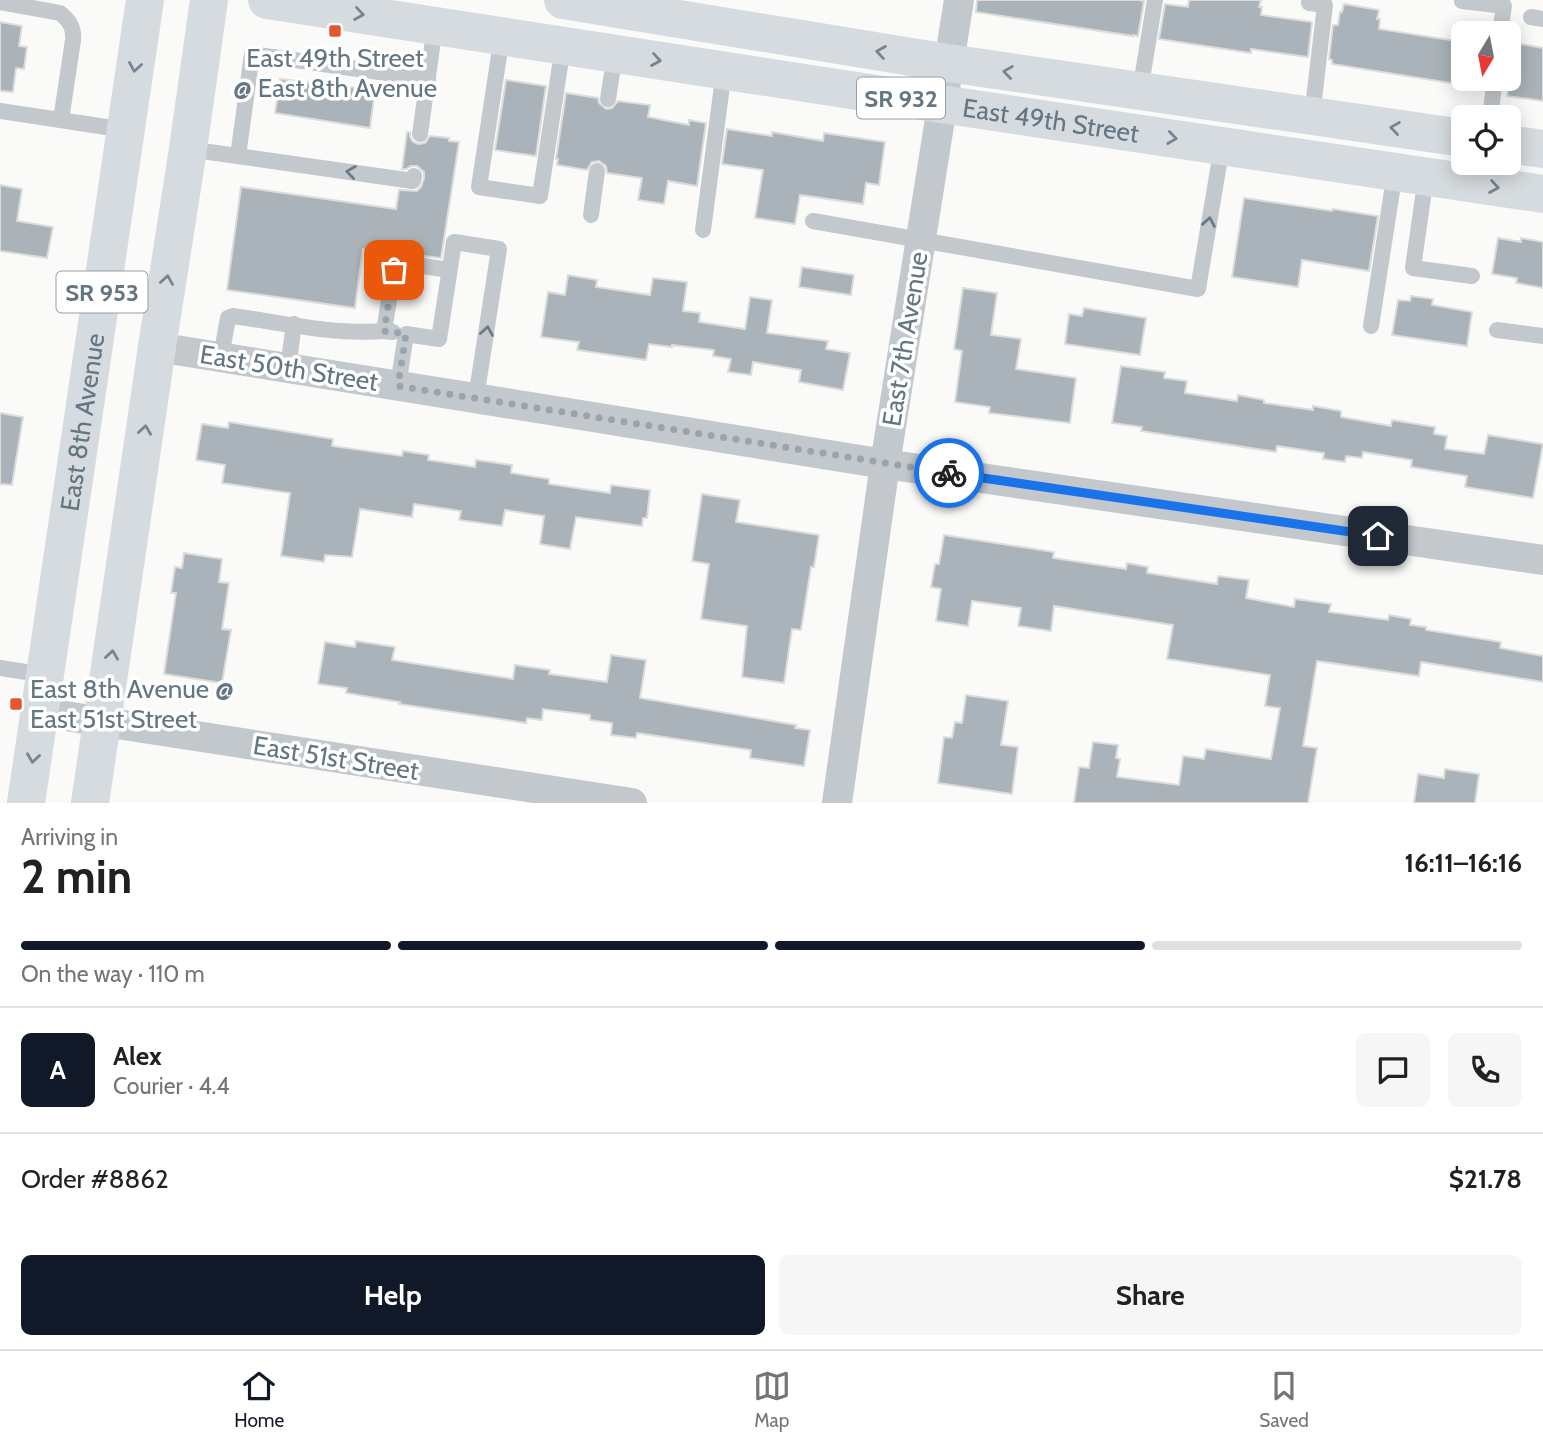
<!DOCTYPE html>
<html lang="en">
<head>
<meta charset="utf-8">
<style>
	:root { --surface:#fff; --page:#f6f6f6; --text:#202124; --muted:#757577; --line:#e0e0e0; --accent:#111827 }
	body { margin:0; font-family:Cabin,sans-serif; background:var(--page); color:var(--text); height:100vh; display:flex; flex-direction:column; font-size:26px; white-space:nowrap }
	* { box-sizing:border-box; margin:0 }
	p { font-size:23px; color:var(--muted) }
	.icon { flex:none; width:38px; height:38px; fill:none; stroke:currentColor; stroke-width:2; stroke-linecap:round; stroke-linejoin:round }
	.map { position:relative; height:803px; overflow:hidden }
	.drawer { display:flex; flex-direction:column; background:var(--surface); flex:1 }
	.drawer>* { flex:none }
	.needle { width:46px; rotate:190deg }
	.tools { position:absolute; left:1451px; top:21px; display:grid; gap:14px }
	.tools a { display:grid; place-items:center; width:70px; height:70px; border-radius:10px; background:var(--surface); box-shadow:0 4px 18px #0003; font-size:35px }
	.pin { position:absolute; display:grid; place-items:center; width:60px; height:60px; color:#fff; margin:-30px; border-radius:14px; box-shadow:0 4px 10px #0006 }
	.courier { position:absolute; display:grid; place-items:center; width:70px; height:70px; margin:-35px; border:5px solid #1a73e8; border-radius:50%; background:#fff; color:#222; box-shadow:0 2px 9px #0007 }
	.head em { font-style:normal; font-weight:700 }
	.head div { display:flex; flex-direction:column-reverse }
	.head { display:flex; align-items:center; justify-content:space-between; height:119px; padding:0 21px }
	h1 { font-size:46px; font-weight:700; line-height:52px }
	.bar { display:grid; grid-template-columns:repeat(4,1fr); gap:10px 7px; align-content:center; height:84px; padding:0 21px }
	.bar i { height:9px; border-radius:5px; background:var(--line) }
	.bar .active { background:var(--accent) }
	.bar p { grid-column:span 4 }
	.line { display:flex; align-items:center; gap:18px; padding:0 21px; border-top:2px solid var(--line) }
	.line div { flex:1 }
	.round { display:grid; place-items:center; flex:none; width:74px; height:74px; border-radius:10px; background:var(--page) }
	.cta { display:flex; gap:14px; margin-top:auto; padding:14px 21px }
	.cta a { flex:1; height:80px; border-radius:10px; background:var(--accent); color:#fff; font-size:28px; font-weight:700; line-height:80px; text-align:center }
	.cta a+a { background:var(--page); color:var(--text) }
	.menu { display:flex; justify-content:space-around; align-items:center; height:98px; border-top:2px solid var(--line); background:var(--surface); font-size:19px; color:var(--muted) }
	.menu a { display:grid; justify-items:center; gap:4px }
	.menu .active { color:var(--accent) }
	.map>svg:first-child { display:block }
	.building { fill:#aab3b9; stroke:#dcdcda; stroke-width:2 }
	.lines { fill:none; stroke-linecap:round; stroke-linejoin:round }
	.lane { stroke:#c3c8cc; stroke-width:16 }
	.street { stroke:#c3c8cc; stroke-width:30 }
	.primary { stroke:#d6dbdf; stroke-width:38 }
	.oneway { stroke:#768591 }
	.oneway2 { stroke:#6a7a87 }
	.done { stroke:#99a4ac; stroke-width:7; stroke-dasharray:0 12.6 }
	.route { stroke:#1a73e8; stroke-width:9 }
	.poi-dot { fill:#e4572e; stroke:#fff; stroke-width:2.5 }
	.labels { text-anchor:middle; dominant-baseline:central; stroke-width:7; stroke-linejoin:round; paint-order:stroke }
	.shield { fill:#fff; stroke:#939fa8; stroke-width:2 }
	.shield-label { font-size:24px; font-weight:bold; fill:#657683 }
	.poi-label { font-size:26px; fill:#657683; stroke:#fff }
	.street-label { font-size:26px; fill:#657683; stroke:#fff }
</style>
</head>
<body>
<div class="map">
<svg width="1543" height="803" viewBox="0 0 1543 803">
	<rect width="100%" height="100%" fill="#fafaf8"/>
	<g class="building">
		<path d="M 977,0 L 1138,0 L 1144,1 L 1138,36 L 1133,35 L 1133,36 L 976,12 Z"/>
		<path d="M 1189,0 L 1261,0 L 1259,7 L 1262,7 L 1261,15 L 1312,22 L 1308,57 L 1251,49 L 1251,53 L 1159,39 L 1165,4 L 1188,7 Z"/>
		<path d="M 1344,4 L 1379,10 L 1377,19 L 1380,19 L 1379,29 L 1463,42 L 1463,85 L 1332,64 L 1332,60 L 1329,59 L 1333,25 L 1338,25 L 1340,12 L 1342,12 Z"/>
		<path d="M 0,22 L 22,26 L 19,46 L 27,47 L 24,69 L 16,68 L 13,92 L 0,91 Z"/>
		<path d="M 1515,43 L 1543,48 L 1543,101 L 1507,96 Z"/>
		<path d="M 280,79 L 375,90 L 370,128 L 275,113 Z"/>
		<path d="M 506,80 L 546,86 L 536,156 L 495,150 Z"/>
		<path d="M 566,93 L 598,98 L 599,103 L 606,109 L 612,108 L 618,101 L 650,105 L 648,117 L 689,125 L 689,120 L 706,123 L 697,186 L 668,181 L 664,204 L 638,200 L 642,178 L 607,173 L 606,166 L 599,161 L 592,162 L 587,170 L 557,165 L 558,159 L 556,159 Z"/>
		<path d="M 727,129 L 772,136 L 772,132 L 823,141 L 824,133 L 885,142 L 879,185 L 866,183 L 863,204 L 800,195 L 795,224 L 755,218 L 763,170 L 722,164 Z"/>
		<path d="M 407,132 L 410,132 L 410,137 L 413,142 L 418,144 L 425,143 L 430,136 L 449,138 L 449,141 L 459,142 L 441,258 L 363,249 L 355,308 L 227,290 L 241,187 L 396,209 L 399,190 L 417,191 L 421,187 L 424,178 L 424,172 L 417,166 L 411,166 L 406,169 L 402,169 Z"/>
		<path d="M 0,185 L 22,189 L 17,221 L 53,227 L 47,258 L 0,251 Z"/>
		<path d="M 1244,198 L 1332,211 L 1333,209 L 1378,216 L 1369,271 L 1302,260 L 1298,287 L 1232,277 Z"/>
		<path d="M 1498,238 L 1521,242 L 1521,238 L 1543,242 L 1543,288 L 1516,283 L 1517,278 L 1492,274 Z"/>
		<path d="M 802,267 L 854,275 L 851,295 L 799,287 Z"/>
		<path d="M 568,275 L 597,280 L 596,287 L 650,295 L 653,278 L 687,282 L 683,311 L 700,313 L 699,322 L 745,329 L 750,297 L 772,300 L 767,333 L 828,341 L 826,349 L 850,353 L 843,390 L 799,382 L 801,370 L 753,362 L 751,375 L 728,372 L 731,359 L 713,356 L 714,350 L 672,345 L 672,347 L 649,344 L 646,360 L 577,350 L 579,342 L 541,337 L 548,292 L 565,295 Z"/>
		<path d="M 963,288 L 997,293 L 991,335 L 1021,339 L 1016,369 L 1076,378 L 1070,423 L 989,413 L 990,407 L 955,402 L 962,351 L 954,349 Z"/>
		<path d="M 1411,296 L 1433,299 L 1432,305 L 1472,312 L 1467,346 L 1392,335 L 1398,300 L 1410,301 Z"/>
		<path d="M 1084,308 L 1146,318 L 1140,355 L 1065,344 L 1069,314 L 1082,316 Z"/>
		<path d="M 1121,366 L 1165,372 L 1164,378 L 1187,381 L 1185,393 L 1237,401 L 1238,395 L 1264,400 L 1264,403 L 1313,410 L 1313,406 L 1341,411 L 1341,417 L 1391,426 L 1392,420 L 1435,427 L 1434,434 L 1447,436 L 1445,449 L 1484,454 L 1488,435 L 1543,444 L 1533,498 L 1465,487 L 1467,476 L 1411,467 L 1412,460 L 1363,452 L 1362,458 L 1346,456 L 1345,462 L 1323,459 L 1324,453 L 1277,446 L 1276,452 L 1141,431 L 1142,427 L 1112,423 Z"/>
		<path d="M 0,413 L 23,417 L 12,485 L 0,484 Z"/>
		<path d="M 229,422 L 333,439 L 332,446 L 402,456 L 403,451 L 429,455 L 428,460 L 475,467 L 476,460 L 512,465 L 511,473 L 549,479 L 549,484 L 610,493 L 611,485 L 650,490 L 647,518 L 643,518 L 642,526 L 576,517 L 570,549 L 540,544 L 544,516 L 505,510 L 502,526 L 459,520 L 461,511 L 414,504 L 412,517 L 360,509 L 352,557 L 325,555 L 324,562 L 281,556 L 290,493 L 222,483 L 225,465 L 196,460 L 202,424 L 228,428 Z"/>
		<path d="M 702,494 L 740,500 L 736,522 L 819,535 L 814,567 L 811,567 L 801,630 L 792,629 L 784,683 L 742,677 L 747,626 L 701,619 L 709,564 L 692,561 Z"/>
		<path d="M 944,535 L 1054,552 L 1053,558 L 1126,569 L 1127,563 L 1148,567 L 1147,573 L 1217,584 L 1218,576 L 1249,580 L 1246,598 L 1294,607 L 1295,599 L 1331,604 L 1329,612 L 1388,620 L 1389,615 L 1411,619 L 1410,625 L 1426,627 L 1426,630 L 1501,642 L 1500,648 L 1543,656 L 1543,682 L 1421,662 L 1419,676 L 1317,661 L 1303,746 L 1317,748 L 1308,803 L 1074,803 L 1079,767 L 1089,768 L 1093,742 L 1118,745 L 1116,758 L 1120,759 L 1117,777 L 1179,785 L 1183,756 L 1204,759 L 1206,749 L 1271,759 L 1280,708 L 1265,706 L 1270,675 L 1167,659 L 1173,625 L 1054,606 L 1051,631 L 1018,626 L 1021,608 L 972,601 L 968,626 L 936,621 L 941,589 L 931,587 L 935,564 L 939,564 Z"/>
		<path d="M 184,553 L 222,559 L 219,582 L 229,583 L 222,629 L 231,630 L 222,683 L 164,674 L 176,593 L 171,593 L 175,567 L 182,568 Z"/>
		<path d="M 356,641 L 395,647 L 392,660 L 513,679 L 515,665 L 550,670 L 549,674 L 607,682 L 611,655 L 646,660 L 640,698 L 796,725 L 795,728 L 810,730 L 804,766 L 750,758 L 751,750 L 637,733 L 636,738 L 611,735 L 612,723 L 590,720 L 590,715 L 543,709 L 542,720 L 527,718 L 526,723 L 399,704 L 400,702 L 346,693 L 347,688 L 318,684 L 325,642 L 355,647 Z"/>
		<path d="M 966,695 L 1008,701 L 1001,745 L 1018,747 L 1012,794 L 938,783 L 944,737 L 952,738 L 955,722 L 962,723 Z"/>
		<path d="M 1445,769 L 1479,774 L 1475,803 L 1414,803 L 1418,774 L 1444,778 Z"/>
	</g>
	<g class="lines">
		<g class="lane">
			<path d="M 1310,0 L 1309,3 L 1325,5 L 1312,116"/>
			<path d="M 1462,1 L 1504,6 L 1500,33"/>
			<path d="M 0,2 L 60,13 C 70,21 74,28 73,40 L 61,120"/>
			<path d="M 1531,17 L 1543,19"/>
			<path d="M 502,36 L 479,187 L 540,196 L 563,46"/>
			<path d="M 1140,91 L 1155,0"/>
			<path d="M 608,99 L 615,54"/>
			<path d="M 0,111 L 126,130"/>
			<path d="M 1490,117 L 1495,79"/>
			<path d="M 420,134 L 435,26"/>
			<path d="M 188,149 L 413,181 L 414,176"/>
			<path d="M 238,156 L 252,54 L 428,79"/>
			<path d="M 1426,176 L 1413,268 L 1472,276"/>
			<path d="M 591,215 L 597,171"/>
			<path d="M 813,221 L 1198,289 L 1222,146"/>
			<path d="M 703,230 L 724,71"/>
			<path d="M 1371,326 L 1395,172"/>
			<path d="M 1497,330 L 1543,336"/>
			<path d="M 393,332 L 384,331 L 394,269 L 397,265 L 404,263 L 449,270"/>
			<path d="M 221,357 L 228,318 L 233,316 C 282,323 335,335 384,331"/>
			<path d="M 288,368 L 294,324"/>
			<path d="M 398,386 L 406,334 L 439,339 L 454,242 L 499,249 L 476,398"/>
			<path d="M 0,668 L 45,675"/>
		</g>
		<g class="street">
			<path d="M 157,347 L 885,464 L 1543,560"/>
			<path d="M 39,712 L 632,803"/>
			<path d="M 837,803 L 885,464 L 959,0"/>
		</g>
		<g class="primary">
			<path id="s1" d="M 267,0 L 941,104 L 1543,194"/>
			<path d="M 563,0 L 948,63 L 1463,138"/>
			<path d="M 1508,144 L 1543,149"/>
			<path id="s2" d="M 26,803 L 145,0"/>
			<path d="M 90,803 L 157,347 L 188,149 L 209,0"/>
		</g>
	</g>
	<defs><path id="oneway-chevron" d="M-2-3.5L2.5 0L-2 3.5" fill="none" stroke-width="1.6" stroke-linecap="round" stroke-linejoin="round" transform="scale(1.75)"/></defs>
	<g class="oneway">
		<use href="#oneway-chevron" transform="translate(359 14) rotate(9)"/>
		<use href="#oneway-chevron" transform="translate(881 52) rotate(-171)"/>
		<use href="#oneway-chevron" transform="translate(656 60) rotate(9)"/>
		<use href="#oneway-chevron" transform="translate(135 67) rotate(99)"/>
		<use href="#oneway-chevron" transform="translate(1008 72) rotate(-172)"/>
		<use href="#oneway-chevron" transform="translate(1395 128) rotate(-172)"/>
		<use href="#oneway-chevron" transform="translate(1172 138) rotate(8)"/>
		<use href="#oneway-chevron" transform="translate(1494 187) rotate(9)"/>
		<use href="#oneway-chevron" transform="translate(167 280) rotate(-81)"/>
		<use href="#oneway-chevron" transform="translate(145 430) rotate(-82)"/>
		<use href="#oneway-chevron" transform="translate(112 655) rotate(-82)"/>
		<use href="#oneway-chevron" transform="translate(33 758) rotate(98)"/>
	</g>
	<g class="oneway2">
		<use href="#oneway-chevron" transform="translate(351 172) rotate(-172)"/>
		<use href="#oneway-chevron" transform="translate(1209 222) rotate(-80)"/>
		<use href="#oneway-chevron" transform="translate(487 331) rotate(-81)"/>
	</g>
	<g class="lines">
		<path class="done" d="M 394,270 L 384,331 L 406,334 L 398,386 L 949,473"/>
		<path class="route" d="M 949,473 L 1378,536"/>
	</g>
	<g class="poi-dot">
		<rect x="328" y="24" width="14" height="14" rx="3.5"/>
		<rect x="9" y="697" width="14" height="14" rx="3.5"/>
	</g>
	<g class="labels">
		<g class="shield">
			<rect x="857" y="77.5" width="88" height="41" rx="5"/>
			<rect x="56.5" y="271.5" width="91" height="41" rx="5"/>
		</g>
		<g class="shield-label">
			<text x="901" y="98">SR 932</text>
			<text x="102" y="292">SR 953</text>
		</g>
		<g class="poi-label">
			<text x="335" y="58">East 49th Street<tspan x="335" dy="30">@ East 8th Avenue</tspan></text>
			<text x="30" y="689" text-anchor="start">East 8th Avenue @<tspan x="30" dy="30">East 51st Street</tspan></text>
		</g>
		<g class="street-label">
			<text stroke="none"><textPath href="#s1" startOffset="793">East 49th Street</textPath></text>
			<text transform="translate(905 339) rotate(-81)">East 7th Avenue</text>
			<text transform="translate(289 368) rotate(9)">East 50th Street</text>
			<text stroke="none"><textPath href="#s2" startOffset="385">East 8th Avenue</textPath></text>
			<text transform="translate(336 758) rotate(9)">East 51st Street</text>
		</g>
	</g>
</svg>
<div class="tools">
<a><svg class="needle" viewBox="-14 -14 28 28"><path d="M0-13l5 13h-10z" fill="#e53935"/><path d="M0 13l5-13h-10z" fill="#757577"/></svg></a>
<a><svg class="icon" aria-label="locate" viewBox="0 0 24 24"><circle cx="12" cy="12" r="6"/><path d="M12 2v4M12 18v4M2 12h4M18 12h4"/></svg></a>
</div>
<div class="pin" style="left:394px;top:270px;background:#ea580c"><svg class="icon" aria-label="bag" viewBox="0 0 24 24"><path d="M5 8h14l-1 12H6zM9 8a3 3 0 0 1 6 0"/></svg></div>
<div class="pin" style="left:1378px;top:536px;background:#1f2937"><svg class="icon" aria-label="home" viewBox="0 0 24 24"><path d="M3 11l9-7 9 7M6 9v11h12V9"/></svg></div>
<div class="courier" style="left:949px;top:473px"><svg class="icon" aria-label="bike" viewBox="0 0 24 24"><circle cx="6" cy="16" r="4"/><circle cx="18" cy="16" r="4"/><path d="M6 16l4-8h5l3 8M10 8l3 8H6M13 5h3"/></svg></div>
</div>
<section class="drawer">
<div class="head"><div><h1>2 min</h1><p>Arriving in</p></div><em>16:11–16:16</em></div>
<div class="bar"><i class="active"></i><i class="active"></i><i class="active"></i><i></i><p>On the way · 110 m</p></div>
<div class="line" style="height:126px"><b class="round" style="background:var(--accent);color:#fff">A</b><div><b>Alex</b><p>Courier · 4.4</p></div><a class="round"><svg class="icon" aria-label="chat" viewBox="0 0 24 24"><path d="M4 5h16v11H9l-5 4z"/></svg></a><a class="round"><svg class="icon" aria-label="phone" viewBox="0 0 24 24"><path d="M5 4h4l2 5-3 2q2 4 5 5l2-3 5 2v4C11 20 4 13 5 4z"/></svg></a></div>
<div class="line" style="height:91px"><div>Order #8862</div><b>$21.78</b></div>
<div class="cta"><a>Help</a><a>Share</a></div>
</section>
<nav class="menu">
<a class="active"><svg class="icon" aria-label="home" viewBox="0 0 24 24"><path d="M3 11l9-7 9 7M6 9v11h12V9"/></svg>Home</a>
<a><svg class="icon" aria-label="map" viewBox="0 0 24 24"><path d="M3 6l6-2 6 2 6-2v14l-6 2-6-2-6 2zM9 4v14M15 6v14"/></svg>Map</a>
<a><svg class="icon" aria-label="saved" viewBox="0 0 24 24"><path d="M7 4h10v16l-5-4-5 4z"/></svg>Saved</a>
</nav>
</body>
</html>
